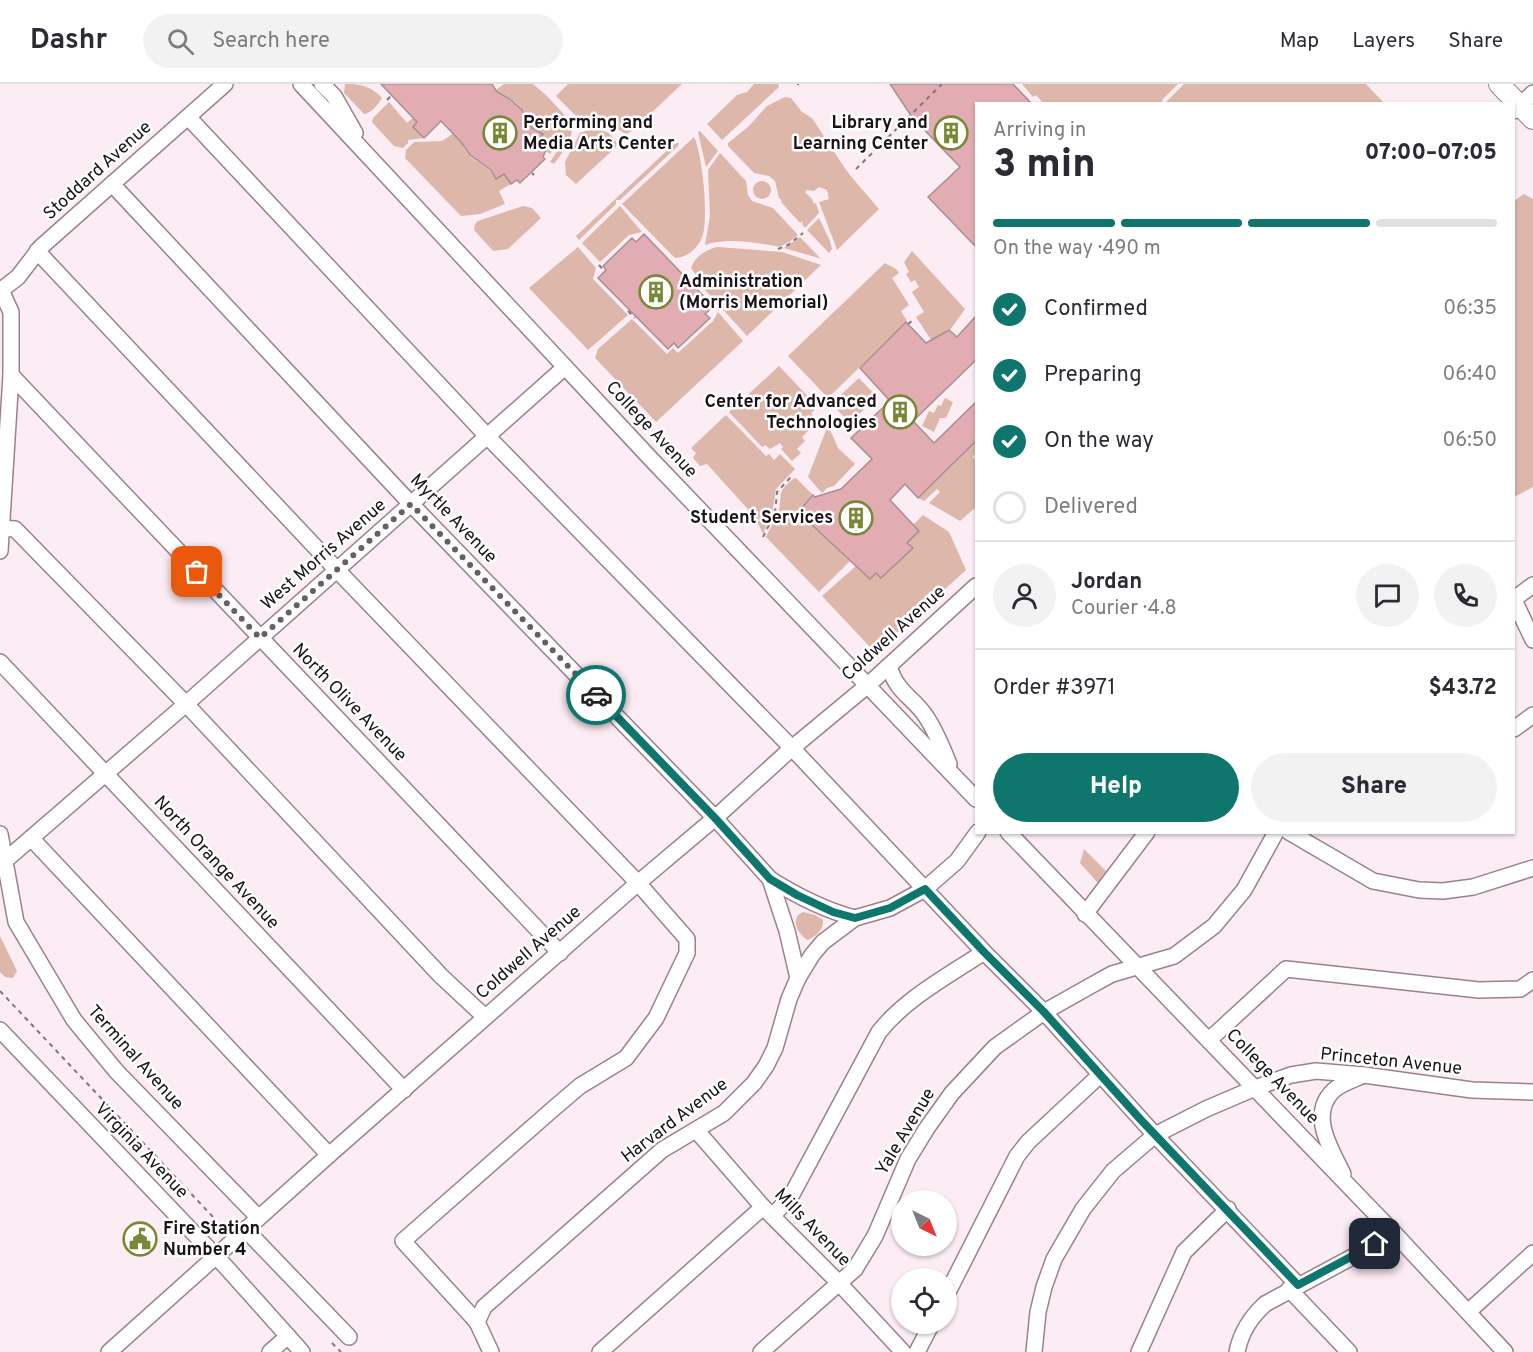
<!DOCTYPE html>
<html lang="en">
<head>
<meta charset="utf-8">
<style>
	:root { --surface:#fff; --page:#f2f2f3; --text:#2b2b33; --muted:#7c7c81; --line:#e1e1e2; --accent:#0f766e }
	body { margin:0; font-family:Overpass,sans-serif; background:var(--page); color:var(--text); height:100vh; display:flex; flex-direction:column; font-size:22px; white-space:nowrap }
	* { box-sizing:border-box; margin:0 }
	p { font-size:20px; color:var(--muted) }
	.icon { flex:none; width:33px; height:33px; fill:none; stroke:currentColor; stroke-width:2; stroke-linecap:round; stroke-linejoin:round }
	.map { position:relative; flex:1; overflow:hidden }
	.sheet { position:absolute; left:975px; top:18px; width:540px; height:732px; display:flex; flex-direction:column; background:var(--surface); border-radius:0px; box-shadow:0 2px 4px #0004 }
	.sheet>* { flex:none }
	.needle { width:39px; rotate:137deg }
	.controls { position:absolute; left:891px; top:1106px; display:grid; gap:12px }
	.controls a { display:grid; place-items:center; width:66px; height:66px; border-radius:50%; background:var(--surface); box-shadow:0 2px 4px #0004; font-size:30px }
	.pin { position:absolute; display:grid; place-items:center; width:51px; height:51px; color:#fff; margin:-26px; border-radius:12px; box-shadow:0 3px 9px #0006 }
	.courier { position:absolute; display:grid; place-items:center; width:60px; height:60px; margin:-30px; border:4px solid #0f766e; border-radius:50%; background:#fff; color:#222; box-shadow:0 2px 8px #0007 }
	.summary em { font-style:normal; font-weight:800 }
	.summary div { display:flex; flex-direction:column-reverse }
	.summary { display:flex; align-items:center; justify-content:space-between; height:102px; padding:0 18px }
	h1 { font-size:39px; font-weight:800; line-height:45px }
	.bar { display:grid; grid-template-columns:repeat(4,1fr); gap:9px 6px; align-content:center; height:72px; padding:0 18px }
	.bar i { height:8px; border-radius:4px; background:var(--line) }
	.bar .selected { background:var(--accent) }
	.bar p { grid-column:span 4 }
	.line { display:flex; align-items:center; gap:15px; padding:0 18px; border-top:2px solid var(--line) }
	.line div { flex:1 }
	.round { display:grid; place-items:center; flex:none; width:63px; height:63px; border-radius:32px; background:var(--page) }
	ol { padding:0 18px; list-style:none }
	li { display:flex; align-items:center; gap:18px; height:66px }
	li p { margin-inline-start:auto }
	li .icon { padding:6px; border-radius:50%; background:var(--accent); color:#fff; stroke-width:4 }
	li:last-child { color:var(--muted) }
	li i { width:33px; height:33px; border:3px solid var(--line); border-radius:50% }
	.primary-button { display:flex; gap:12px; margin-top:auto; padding:12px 18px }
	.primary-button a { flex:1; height:69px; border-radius:36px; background:var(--accent); color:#fff; font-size:24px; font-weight:800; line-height:69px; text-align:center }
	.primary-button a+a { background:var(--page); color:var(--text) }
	header { display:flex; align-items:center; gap:36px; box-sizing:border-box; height:84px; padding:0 30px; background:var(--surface); border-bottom:2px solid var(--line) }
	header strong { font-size:28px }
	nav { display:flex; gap:33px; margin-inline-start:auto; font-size:21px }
	.search { width:420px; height:54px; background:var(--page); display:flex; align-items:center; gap:15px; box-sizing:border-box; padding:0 21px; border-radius:33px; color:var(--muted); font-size:22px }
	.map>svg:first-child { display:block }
	.green { fill:#dcb7aa }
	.building { fill:#e1adb2; stroke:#a98e90; stroke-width:1.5 }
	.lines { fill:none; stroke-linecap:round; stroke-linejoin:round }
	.minor-casing { stroke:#99828e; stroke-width:18 }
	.major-casing { stroke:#99828e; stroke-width:22 }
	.path { stroke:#82757c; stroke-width:2; stroke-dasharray:4.5 4.5; stroke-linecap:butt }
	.minor { stroke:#fff; stroke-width:15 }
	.major { stroke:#fff; stroke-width:20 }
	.done { stroke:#6a5e64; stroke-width:6; stroke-dasharray:0 10.8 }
	.route { stroke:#0f766e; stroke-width:8 }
	.labels { text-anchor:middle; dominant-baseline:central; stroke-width:5; stroke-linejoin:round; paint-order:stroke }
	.poi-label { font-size:18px; font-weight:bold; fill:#1b1217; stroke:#fff; text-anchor:start }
	.street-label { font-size:18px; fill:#1b1217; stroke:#fff }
</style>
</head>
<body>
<header>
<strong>Dashr</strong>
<div class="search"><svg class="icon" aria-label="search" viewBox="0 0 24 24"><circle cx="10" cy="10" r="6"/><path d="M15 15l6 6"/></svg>Search here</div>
<nav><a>Map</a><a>Layers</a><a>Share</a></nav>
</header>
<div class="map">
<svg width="1533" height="1268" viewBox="0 0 1533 1268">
	<rect width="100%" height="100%" fill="#fcecf4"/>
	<g class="green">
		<path d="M 345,0 C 360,0 371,2 382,14 C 379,19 372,29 364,30 L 344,9 Z"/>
		<path d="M 504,0 L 533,0 L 547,12 L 571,38 C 576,53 562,69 554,80 L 550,78 L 558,66 L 554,64 L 550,70 L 536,59 L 543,50 L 528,40 C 525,23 512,14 497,8 L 497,5 Z"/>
		<path d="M 568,0 L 682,0 L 632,47 L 626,50 L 607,39 L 580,36 L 556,12 Z"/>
		<path d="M 754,0 L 778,0 L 779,3 L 722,56 L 707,40 L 737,11 L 747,8 Z"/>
		<path d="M 1022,0 L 1178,0 L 1163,15 L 1161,19 L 1044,20 L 1036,11 L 1033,13 Z"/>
		<path d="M 1184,0 L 1366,0 L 1384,19 L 1165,19 Z"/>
		<path d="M 785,13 L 791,14 L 802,28 L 812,34 L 829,60 L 828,62 L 830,62 L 849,90 L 879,125 L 837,166 L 819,118 L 829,115 L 827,106 L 819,103 L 814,107 L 807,106 L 805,108 L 812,115 L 814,120 L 816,119 L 819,129 L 805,144 L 802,140 L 803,137 L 800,139 L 781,118 L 782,116 L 779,114 L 775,97 L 769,92 L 754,89 L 728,62 L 728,59 L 749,42 L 767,22 Z"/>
		<path d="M 389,18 L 407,39 L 416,31 L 420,36 L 413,43 L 424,54 L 408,56 L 408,59 L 403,64 L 394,62 L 372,38 L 373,34 Z"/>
		<path d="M 594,44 L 609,49 L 617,59 L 616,63 L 576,100 L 566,91 L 565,78 L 580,49 Z"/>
		<path d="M 457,47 C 460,57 465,70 475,76 C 484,82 490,84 496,95 L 504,90 L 511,100 L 499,107 L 505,120 L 480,130 L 461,132 L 405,74 L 406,66 L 414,58 L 442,57 Z"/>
		<path d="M 700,47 L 718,67 L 706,83 L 698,48 Z"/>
		<path d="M 694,53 C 702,68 710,140 701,156 C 694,168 686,173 675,174 L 622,120 Z"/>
		<path d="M 675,59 L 679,59 L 678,62 L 620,116 L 616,116 L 616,120 L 579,156 L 576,152 Z"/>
		<path d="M 720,69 L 746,97 L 748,111 L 752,117 L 773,124 L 798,151 L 789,158 L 779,163 C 759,159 727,153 705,161 L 710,132 L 708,86 Z"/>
		<circle cx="762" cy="106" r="9"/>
		<path d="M 1524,110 L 1533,115 L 1533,403 L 1514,413 L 1514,117 Z"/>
		<path d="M 523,122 L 532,124 L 541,134 L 508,165 L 493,167 L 474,146 L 475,140 L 478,137 Z"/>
		<path d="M 620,122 L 642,148 L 629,151 L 600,178 L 582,159 Z"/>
		<path d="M 819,134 L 830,157 L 832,165 L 829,169 L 807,146 Z"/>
		<path d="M 800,153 L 821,175 L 822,175 L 784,164 Z"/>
		<path d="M 578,163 L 596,184 L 593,195 L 628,231 L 588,266 L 529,204 Z"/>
		<path d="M 717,163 L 782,168 L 821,181 L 747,252 L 696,196 L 697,192 L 691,184 C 695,172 706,166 717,163 Z"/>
		<path d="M 912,167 L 965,225 L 950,246 L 948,245 L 934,260 L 916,233 L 924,228 L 912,208 L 919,203 L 915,196 L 911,198 L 906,190 L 909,188 L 904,178 Z"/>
		<path d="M 885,179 L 896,185 L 899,189 L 892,194 L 909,221 L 901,227 L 907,237 L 828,314 L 788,272 Z"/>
		<path d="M 718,228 L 743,257 L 656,338 L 595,274 L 598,265 L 632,235 L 667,270 L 673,264 L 678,269 L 713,237 Z"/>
		<path d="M 779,282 L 818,323 L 811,329 L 815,334 L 808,341 L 810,345 L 802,353 L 805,357 L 797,365 L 801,369 L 792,377 L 781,365 L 783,363 L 780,359 L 770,365 L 765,361 L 762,363 L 729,328 Z"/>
		<path d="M 859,294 L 877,313 L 857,332 L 865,340 L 859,347 L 831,320 Z"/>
		<path d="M 945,314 L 953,318 L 946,334 L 940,334 L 934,348 L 922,342 L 929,327 L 934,329 L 938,321 L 941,322 Z"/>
		<path d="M 726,331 L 766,372 L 769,370 L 774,376 L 780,370 L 795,385 L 776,405 L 772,431 L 763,450 L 755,433 L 707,380 L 700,382 L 693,374 L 696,369 L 691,364 Z"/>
		<path d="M 828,341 L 838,364 L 855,380 L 834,402 L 827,404 L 822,409 L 808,393 Z"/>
		<path d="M 976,357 L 976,369 L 973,373 L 976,376 L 976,423 L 960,437 L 929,419 L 940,408 L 937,405 L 924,417 L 918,414 Z"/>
		<path d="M 796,394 L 813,411 L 798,428 L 850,477 L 819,508 L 766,453 C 769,446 778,431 779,426 C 783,407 776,410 793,395 Z"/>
		<path d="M 923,431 L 949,448 L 966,486 L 890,555 L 882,559 L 880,557 L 873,563 L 870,563 L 822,512 L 856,482 L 876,489 L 881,494 L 912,464 L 907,459 L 919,447 L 913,441 Z"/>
		<path d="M 1084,765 L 1106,787 L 1098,799 L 1080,779 Z"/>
		<path d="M 803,828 L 815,831 L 823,836 C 824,846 815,853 807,856 C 799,850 792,840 798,831 Z"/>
		<path d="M 0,852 L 17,887 L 13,894 L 5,893 L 0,888 Z"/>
	</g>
	<g class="building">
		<path d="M 381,0 L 492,0 L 497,8 L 510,15 L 522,26 L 532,44 L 543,50 L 536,59 L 546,66 L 543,73 L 545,75 L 520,99 L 517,96 L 511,100 L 504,90 L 496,95 L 491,86 L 470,71 L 461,58 L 441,37 L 424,54 L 413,43 L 417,38 Z"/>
		<path d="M 890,0 L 1013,0 L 1032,20 L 976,20 L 976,163 L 928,113 L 960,83 L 912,33 Z"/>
		<path d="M 644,150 L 713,222 L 705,230 L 710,234 L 678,264 L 674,259 L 668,265 L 598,194 L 606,186 L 603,182 L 632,154 L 636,158 Z"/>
		<path d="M 976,232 L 976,276 L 913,337 L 934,359 L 976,318 L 976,357 L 918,414 L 905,400 L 890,416 L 919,447 L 907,459 L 913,464 L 881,494 L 876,489 L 870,495 L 798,428 L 813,411 L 815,413 L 841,405 L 872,375 L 851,354 L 890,317 L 860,284 L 906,238 L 926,259 L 949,246 L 957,253 Z"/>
	</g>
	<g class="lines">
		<g class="minor-casing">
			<g id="minor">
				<path d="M 301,0 L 650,374 L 976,715"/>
				<path d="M 322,0 L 334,12 L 355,49"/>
				<path d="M 1514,27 L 1533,9"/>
				<path d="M 188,33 L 488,353 L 792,664 L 984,868 L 1044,928 L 1155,1051 L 1298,1201"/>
				<path d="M 112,100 L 411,420 L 715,734 L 770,795 L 787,847 L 798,894"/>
				<path d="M 37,167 L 336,485 L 638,799 L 687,855 L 687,869 L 656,934 L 626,974 L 580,1002 L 553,1025 L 403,1157 L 477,1238"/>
				<path d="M 0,207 L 18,193 L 41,163 L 225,0"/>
				<path d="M 11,291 L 560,869"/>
				<path d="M 1,444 L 15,445 L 186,620 L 441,892 L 485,933"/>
				<path d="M 0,467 L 11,291 L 11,228 L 1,206"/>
				<path d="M 1514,515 L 1533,501"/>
				<path d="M 1514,516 L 1533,556"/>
				<path d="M 0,578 L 404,1006"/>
				<path d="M 889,582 C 897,610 914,613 927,634 C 936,648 943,665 949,680"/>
				<path d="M 1514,645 L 1533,631"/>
				<path d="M 1008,748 L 1395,1150 L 1505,1268"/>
				<path d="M 1289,748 L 1373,797 L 1419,806 L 1443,807 L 1473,803 L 1533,784"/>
				<path d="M 0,750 L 16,838 L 74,936 L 117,988 L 258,1133"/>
				<path d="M 31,754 L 329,1071"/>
				<path d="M 0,781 L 186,620 L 565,283"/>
				<path d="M 770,795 C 797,812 824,826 855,834"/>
				<path d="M 1085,830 L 1147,748"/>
				<path d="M 0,946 L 226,1183 L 302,1268"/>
				<path d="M 1209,956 L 1286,885 L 1479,906 L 1520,905 L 1533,896"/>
				<path d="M 696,1046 L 763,1123 L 839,1199 L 903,1268"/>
				<path d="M 1343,1090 C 1331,1065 1308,1030 1334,1006 C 1342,999 1355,995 1364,991"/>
				<path d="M 772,1132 L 790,1114 L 879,948 C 906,914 948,892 984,868"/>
				<path d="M 245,1145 L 349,1253"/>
				<path d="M 1289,1205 L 1349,1268"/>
				<path d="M 946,1212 L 1017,1072 L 1028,1058 L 1100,991"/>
				<path d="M 1468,1228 L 1533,1169"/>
				<path d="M 109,1268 L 329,1071 L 638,799 L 715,734 L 792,664 L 868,601 L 976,502"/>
				<path d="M 270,1268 L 288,1252"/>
				<path d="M 491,1268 L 477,1238 L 484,1223 L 662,1066 L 724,1029 L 754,999 L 766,982 L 775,964 L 789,915 L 798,894 L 812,871 L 823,858 L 855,834 L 890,824 L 925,805 L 957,777 L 978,748"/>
				<path d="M 600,1268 L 763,1123"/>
				<path d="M 761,1268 L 855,1185 L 875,1152 L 908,1075 L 927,1044 L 952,1009 L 995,963 L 1044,928 L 1092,901 L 1112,890 L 1174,872 L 1214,842 L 1244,806 L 1276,748"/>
				<path d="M 917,1268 L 932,1239"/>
				<path d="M 1034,1268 L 1038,1228 L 1044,1203 L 1054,1175 L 1083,1125 L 1113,1087 L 1155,1051 L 1206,1025 L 1255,1004 L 1291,991 L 1316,987 L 1364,991 L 1472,1006 L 1533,1008"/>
				<path d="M 1139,1268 L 1184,1168 L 1228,1125"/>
				<path d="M 1237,1268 C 1241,1248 1250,1234 1265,1220 L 1395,1150"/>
			</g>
		</g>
		<g class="major-casing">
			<path id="major" d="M 1499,0 L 1533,35"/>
		</g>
		<g class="path">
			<path d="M 798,1 L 798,0"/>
			<path d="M 387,16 L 392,11"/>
			<path d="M 856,85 L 942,0"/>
			<path d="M 532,89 L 534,91"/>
			<path d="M 778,165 L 788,161 L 803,149"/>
			<path d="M 599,181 L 604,187"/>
			<path d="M 628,227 L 635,234"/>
			<path d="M 908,240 L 913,236"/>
			<path d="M 763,453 L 775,429 L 777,408 L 791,393"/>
			<path d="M 0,907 L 214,1134 L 219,1148"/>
			<path d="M 332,1259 L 341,1268"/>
		</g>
		<use href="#minor" class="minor"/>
		<use href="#major" class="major"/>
	</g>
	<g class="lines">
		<path class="done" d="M 197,488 L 260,554 L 411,420 L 596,611"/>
		<path class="route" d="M 596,611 L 715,734 L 770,795 L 797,811 L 833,828 L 855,834 L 890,824 L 925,805 L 984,868 L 1044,928 L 1141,1036 L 1298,1201 L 1375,1160"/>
	</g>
	<defs>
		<g id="building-ring" transform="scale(1.725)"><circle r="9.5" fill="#fff" stroke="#798836" stroke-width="1.5"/><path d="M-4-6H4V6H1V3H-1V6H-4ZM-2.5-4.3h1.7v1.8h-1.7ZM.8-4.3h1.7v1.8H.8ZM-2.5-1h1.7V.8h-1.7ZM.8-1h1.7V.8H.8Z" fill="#798836"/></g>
		<g id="civic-ring" transform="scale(1.725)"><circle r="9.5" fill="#fff" stroke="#798836" stroke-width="1.5"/><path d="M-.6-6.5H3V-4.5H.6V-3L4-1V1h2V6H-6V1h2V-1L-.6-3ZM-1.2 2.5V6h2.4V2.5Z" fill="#798836"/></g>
	</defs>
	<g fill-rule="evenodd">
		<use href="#building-ring" x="500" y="49"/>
		<use href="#building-ring" x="951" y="49"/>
		<use href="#building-ring" x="656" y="208"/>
		<use href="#building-ring" x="900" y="328"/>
		<use href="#building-ring" x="856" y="434"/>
		<use href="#civic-ring" x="140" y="1155"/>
	</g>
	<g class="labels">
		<g class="poi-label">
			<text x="523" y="39">Performing and<tspan x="523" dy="21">Media Arts Center</tspan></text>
			<text x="928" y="39" text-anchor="end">Library and<tspan x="928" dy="21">Learning Center</tspan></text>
			<text x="679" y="198">Administration<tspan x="679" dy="21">(Morris Memorial)</tspan></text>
			<text x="877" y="318" text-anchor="end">Center for Advanced<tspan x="877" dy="21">Technologies</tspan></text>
			<text x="833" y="434" text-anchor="end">Student Services</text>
			<text x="163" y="1145">Fire Station<tspan x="163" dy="21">Number 4</tspan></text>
		</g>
		<g class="street-label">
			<text transform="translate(98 87) rotate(-42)">Stoddard Avenue</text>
			<text transform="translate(651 346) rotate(47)">College Avenue</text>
			<text transform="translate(453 435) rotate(46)">Myrtle Avenue</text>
			<text transform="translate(324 471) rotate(-41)">West Morris Avenue</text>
			<text transform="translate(894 550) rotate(-42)">Coldwell Avenue</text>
			<text transform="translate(349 619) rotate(46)">North Olive Avenue</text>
			<text transform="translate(216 779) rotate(47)">North Orange Avenue</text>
			<text transform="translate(529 869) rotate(-41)">Coldwell Avenue</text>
			<text transform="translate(135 974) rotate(48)">Terminal Avenue</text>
			<text transform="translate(1391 978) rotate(6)">Princeton Avenue</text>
			<text transform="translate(1272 993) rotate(46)">College Avenue</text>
			<text transform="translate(675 1037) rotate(-37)">Harvard Avenue</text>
			<text transform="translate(906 1048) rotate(-59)">Yale Avenue</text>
			<text transform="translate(141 1067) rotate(46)">Virginia Avenue</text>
			<text transform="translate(812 1144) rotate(46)">Mills Avenue</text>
		</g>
	</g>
</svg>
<div class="controls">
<a><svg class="needle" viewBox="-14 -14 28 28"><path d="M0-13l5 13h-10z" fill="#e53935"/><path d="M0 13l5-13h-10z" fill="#7c7c81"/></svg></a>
<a><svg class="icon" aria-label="locate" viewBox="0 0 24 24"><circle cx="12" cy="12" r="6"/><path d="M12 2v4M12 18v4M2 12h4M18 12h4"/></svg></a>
</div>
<div class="pin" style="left:197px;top:488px;background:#ea580c"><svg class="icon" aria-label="bag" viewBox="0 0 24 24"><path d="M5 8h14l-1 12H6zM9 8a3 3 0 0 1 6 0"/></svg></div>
<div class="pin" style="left:1375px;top:1160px;background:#1f2937"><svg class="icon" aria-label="home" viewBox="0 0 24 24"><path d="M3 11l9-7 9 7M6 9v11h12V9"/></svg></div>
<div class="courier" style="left:596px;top:611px"><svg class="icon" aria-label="car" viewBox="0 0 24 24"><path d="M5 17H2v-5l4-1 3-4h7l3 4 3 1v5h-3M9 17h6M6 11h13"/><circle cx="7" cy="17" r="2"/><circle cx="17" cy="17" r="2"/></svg></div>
<section class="sheet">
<div class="summary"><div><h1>3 min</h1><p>Arriving in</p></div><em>07:00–07:05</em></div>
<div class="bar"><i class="selected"></i><i class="selected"></i><i class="selected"></i><i></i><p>On the way · 490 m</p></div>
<ol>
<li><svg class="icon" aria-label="check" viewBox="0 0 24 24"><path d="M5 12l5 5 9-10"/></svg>Confirmed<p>06:35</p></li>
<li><svg class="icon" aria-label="check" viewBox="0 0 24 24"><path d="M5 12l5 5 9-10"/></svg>Preparing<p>06:40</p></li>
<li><svg class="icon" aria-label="check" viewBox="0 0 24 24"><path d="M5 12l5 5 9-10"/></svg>On the way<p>06:50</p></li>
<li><i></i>Delivered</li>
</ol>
<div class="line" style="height:108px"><a class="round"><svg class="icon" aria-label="person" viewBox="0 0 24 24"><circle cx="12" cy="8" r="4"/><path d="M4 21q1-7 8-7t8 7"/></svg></a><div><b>Jordan</b><p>Courier · 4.8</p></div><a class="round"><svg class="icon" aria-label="chat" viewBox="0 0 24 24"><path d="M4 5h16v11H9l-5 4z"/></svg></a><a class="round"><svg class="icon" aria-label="phone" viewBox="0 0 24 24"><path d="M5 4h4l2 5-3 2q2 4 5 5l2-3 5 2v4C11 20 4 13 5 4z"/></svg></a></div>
<div class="line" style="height:78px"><div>Order #3971</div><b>$43.72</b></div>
<div class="primary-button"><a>Help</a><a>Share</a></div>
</section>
</div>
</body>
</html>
